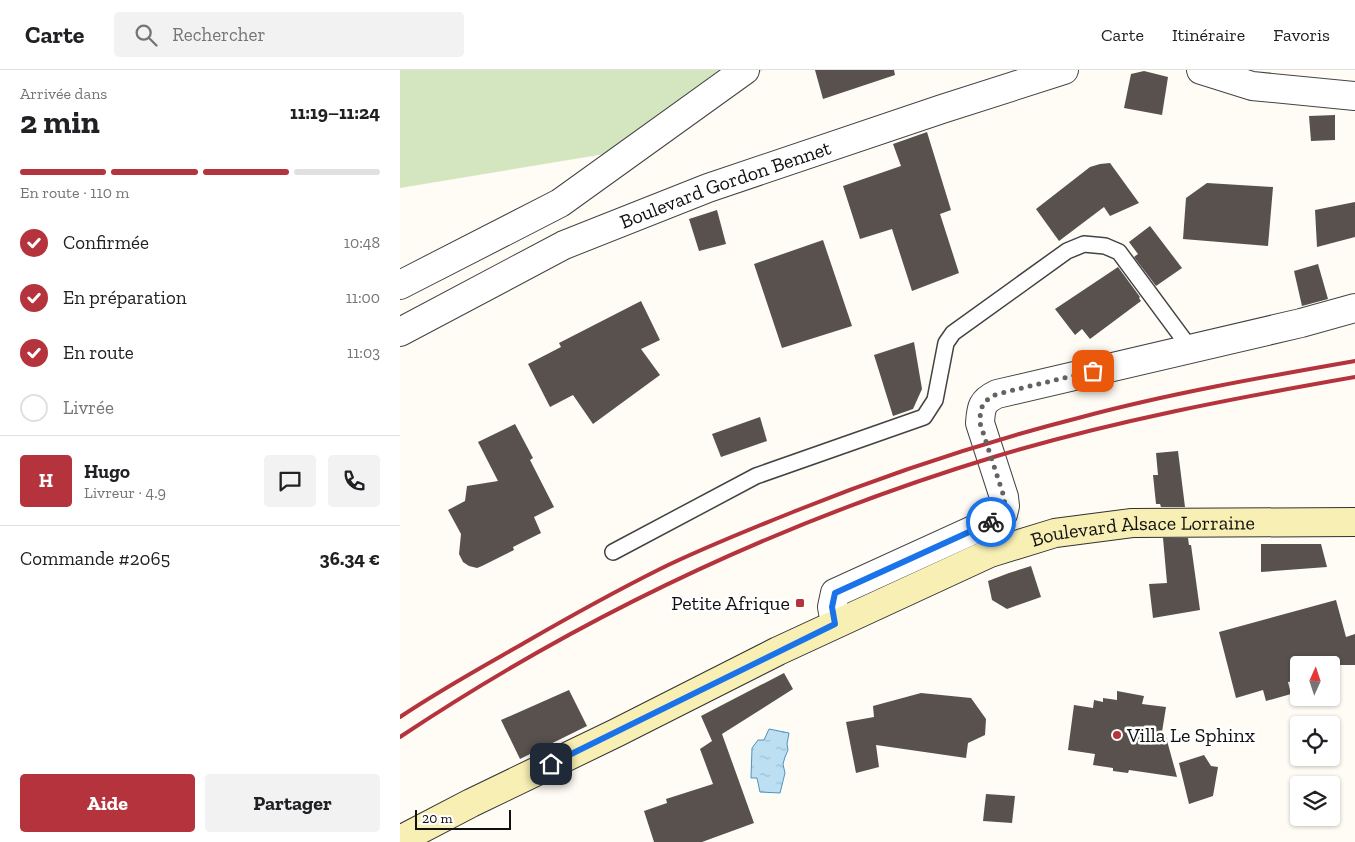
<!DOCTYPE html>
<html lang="fr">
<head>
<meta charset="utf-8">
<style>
	:root { --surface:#fff; --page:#f2f2f2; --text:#202124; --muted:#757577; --line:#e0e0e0; --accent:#b5333c }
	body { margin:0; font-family:"Zilla Slab",serif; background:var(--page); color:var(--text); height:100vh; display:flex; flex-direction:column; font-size:19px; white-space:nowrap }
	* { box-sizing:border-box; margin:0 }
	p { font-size:16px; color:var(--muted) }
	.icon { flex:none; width:28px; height:28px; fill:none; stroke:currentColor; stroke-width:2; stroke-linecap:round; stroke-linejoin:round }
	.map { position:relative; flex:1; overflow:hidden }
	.panel { display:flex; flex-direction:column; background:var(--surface); width:400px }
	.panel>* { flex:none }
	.needle { width:32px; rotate:3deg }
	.fabs { position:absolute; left:890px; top:586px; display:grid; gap:10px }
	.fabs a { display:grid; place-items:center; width:50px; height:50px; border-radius:5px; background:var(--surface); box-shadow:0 1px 4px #0004; font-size:25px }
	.scale { position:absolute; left:15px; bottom:12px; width:96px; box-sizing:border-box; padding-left:5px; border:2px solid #101010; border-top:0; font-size:14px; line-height:18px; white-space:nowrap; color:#101010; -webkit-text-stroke:4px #fff; paint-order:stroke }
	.pin { position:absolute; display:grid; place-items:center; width:42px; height:42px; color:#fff; margin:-21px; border-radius:10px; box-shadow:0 2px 8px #0006 }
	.courier { position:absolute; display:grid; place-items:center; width:50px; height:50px; margin:-25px; border:4px solid #1a73e8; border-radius:50%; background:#fff; color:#222; box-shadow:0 1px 6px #0007 }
	.headline em { font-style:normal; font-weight:700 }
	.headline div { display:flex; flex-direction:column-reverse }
	.headline { display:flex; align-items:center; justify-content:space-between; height:85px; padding:0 20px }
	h1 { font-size:32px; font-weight:700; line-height:38px }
	.bar { display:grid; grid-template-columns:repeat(4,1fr); gap:8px 5px; align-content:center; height:60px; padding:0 20px }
	.bar i { height:6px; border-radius:4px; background:var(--line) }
	.bar .active { background:var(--accent) }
	.bar p { grid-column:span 4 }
	.line { display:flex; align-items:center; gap:12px; padding:0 20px; border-top:1px solid var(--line) }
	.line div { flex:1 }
	.round { display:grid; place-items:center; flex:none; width:52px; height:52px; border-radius:5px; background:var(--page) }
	ol { padding:0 20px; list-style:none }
	li { display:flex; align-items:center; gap:15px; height:55px }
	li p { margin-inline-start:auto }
	li .icon { padding:5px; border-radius:50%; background:var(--accent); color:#fff; stroke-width:4 }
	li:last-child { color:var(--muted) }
	li i { width:28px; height:28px; border:2px solid var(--line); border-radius:50% }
	.primary-button { display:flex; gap:10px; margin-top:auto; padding:10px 20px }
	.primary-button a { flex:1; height:58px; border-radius:5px; background:var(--accent); color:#fff; font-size:20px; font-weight:700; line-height:58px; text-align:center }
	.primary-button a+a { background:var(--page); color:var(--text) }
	header { display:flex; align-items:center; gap:30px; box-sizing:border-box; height:70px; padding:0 25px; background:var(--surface); border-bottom:1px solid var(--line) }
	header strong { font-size:24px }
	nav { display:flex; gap:28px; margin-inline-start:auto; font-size:18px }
	.search { width:350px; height:45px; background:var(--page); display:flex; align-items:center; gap:12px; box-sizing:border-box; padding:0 18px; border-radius:5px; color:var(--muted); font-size:19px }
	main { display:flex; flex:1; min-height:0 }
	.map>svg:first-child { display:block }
	.grass { fill:#d4e6bf }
	.water { fill:url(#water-ripples); stroke:#4995c2 }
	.building { fill:#58514d }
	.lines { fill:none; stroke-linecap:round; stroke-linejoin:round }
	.service-casing { stroke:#434343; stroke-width:18 }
	.minor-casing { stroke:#434343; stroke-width:30 }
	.secondary-casing { stroke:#323232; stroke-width:30 }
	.service { stroke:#fff; stroke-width:15 }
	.minor { stroke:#fff; stroke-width:28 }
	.secondary { stroke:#f8efb4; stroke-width:28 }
	.rail { stroke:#b5333c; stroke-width:4 }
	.done { stroke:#636360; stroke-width:5; stroke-dasharray:0 9 }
	.route { stroke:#1a73e8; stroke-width:6 }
	.poi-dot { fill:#b5333c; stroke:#fff; stroke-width:2 }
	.labels { text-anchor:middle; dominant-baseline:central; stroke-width:5; stroke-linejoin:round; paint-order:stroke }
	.street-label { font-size:20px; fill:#101010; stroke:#fff }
	.poi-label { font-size:20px; fill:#101010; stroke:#fff; text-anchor:end }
</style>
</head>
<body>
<header>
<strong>Carte</strong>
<div class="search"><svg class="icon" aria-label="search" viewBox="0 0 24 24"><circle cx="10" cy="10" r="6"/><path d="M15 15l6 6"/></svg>Rechercher</div>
<nav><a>Carte</a><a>Itinéraire</a><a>Favoris</a></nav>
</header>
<main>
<section class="panel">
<div class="headline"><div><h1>2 min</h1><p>Arrivée dans</p></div><em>11:19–11:24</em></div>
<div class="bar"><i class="active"></i><i class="active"></i><i class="active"></i><i></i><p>En route · 110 m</p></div>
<ol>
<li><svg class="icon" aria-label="check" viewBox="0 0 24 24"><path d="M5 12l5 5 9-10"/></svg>Confirmée<p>10:48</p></li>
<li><svg class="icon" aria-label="check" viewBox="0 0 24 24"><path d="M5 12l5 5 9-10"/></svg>En préparation<p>11:00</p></li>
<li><svg class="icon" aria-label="check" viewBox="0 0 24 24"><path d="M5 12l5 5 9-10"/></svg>En route<p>11:03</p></li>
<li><i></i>Livrée</li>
</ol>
<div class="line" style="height:90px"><b class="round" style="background:var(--accent);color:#fff">H</b><div><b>Hugo</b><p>Livreur · 4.9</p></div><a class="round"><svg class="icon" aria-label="chat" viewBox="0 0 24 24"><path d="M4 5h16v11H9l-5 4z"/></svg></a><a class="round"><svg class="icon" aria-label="phone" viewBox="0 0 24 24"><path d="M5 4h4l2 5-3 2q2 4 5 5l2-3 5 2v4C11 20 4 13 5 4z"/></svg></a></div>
<div class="line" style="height:65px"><div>Commande #2065</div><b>36.34 €</b></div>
<div class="primary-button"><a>Aide</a><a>Partager</a></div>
</section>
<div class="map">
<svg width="955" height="772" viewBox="0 0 955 772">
	<defs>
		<pattern id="water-ripples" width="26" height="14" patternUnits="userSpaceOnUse" patternTransform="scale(1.25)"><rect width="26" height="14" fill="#bcdff1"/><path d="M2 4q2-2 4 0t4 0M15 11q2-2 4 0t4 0" fill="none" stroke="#a1bece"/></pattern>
	</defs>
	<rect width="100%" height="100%" fill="#fefcf4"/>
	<path class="grass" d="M 0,0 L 363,0 L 265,74 L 0,118 Z"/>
	<path class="water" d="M 369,659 L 389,663 L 387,674 L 388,680 L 385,687 L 383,694 L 385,703 L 380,723 L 360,722 L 357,708 L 351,708 L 352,678 L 358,670 L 364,670 Z"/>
	<g class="building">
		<path d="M 415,0 L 494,0 L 495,5 L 423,29 Z"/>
		<path d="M 744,1 L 768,7 L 762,45 L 724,38 L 731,4 Z"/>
		<path d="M 935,45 L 935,70 L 911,71 L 909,46 Z"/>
		<path d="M 527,62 L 551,140 L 540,144 L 559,203 L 512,221 L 492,159 L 460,169 L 443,116 L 501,96 L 493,74 Z"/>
		<path d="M 710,93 L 739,133 L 710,146 L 704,137 L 659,171 L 636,139 L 690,97 L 700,94 Z"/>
		<path d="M 807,113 L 873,117 L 868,176 L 783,169 L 786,128 Z"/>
		<path d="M 955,132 L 955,167 L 917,177 L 915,140 Z"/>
		<path d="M 317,140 L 326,174 L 299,181 L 289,149 Z"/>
		<path d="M 750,156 L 782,198 L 756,216 L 734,187 L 738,184 L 729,172 Z"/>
		<path d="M 423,170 L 452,256 L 382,278 L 354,194 Z"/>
		<path d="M 918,194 L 928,229 L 902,236 L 894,201 Z"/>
		<path d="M 718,197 L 740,227 L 739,228 L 741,231 L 690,269 L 682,259 L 675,265 L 655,239 Z"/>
		<path d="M 241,231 L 260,270 L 241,279 L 260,305 L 193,354 L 173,325 L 150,337 L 128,294 L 161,277 L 159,273 Z"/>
		<path d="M 514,272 L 522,319 L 513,339 L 493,346 L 474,285 Z"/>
		<path d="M 360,347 L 367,371 L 321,387 L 312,364 Z"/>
		<path d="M 115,354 L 133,388 L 130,390 L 154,437 L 134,447 L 141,463 L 113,477 L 114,480 L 82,496 L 77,498 L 69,496 L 63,492 L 59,484 L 61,464 L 48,440 L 65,431 L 67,416 L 98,411 L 78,372 Z"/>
		<path d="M 778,381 L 785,437 L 761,437 L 760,434 L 756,434 L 753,405 L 758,405 L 756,383 Z"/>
		<path d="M 763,468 L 788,468 L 789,475 L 791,475 L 800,540 L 753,548 L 749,514 L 767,513 Z"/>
		<path d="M 861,474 L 921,474 L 927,497 L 861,502 Z"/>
		<path d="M 631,496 L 641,527 L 607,539 L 592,530 L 588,511 L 609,503 Z"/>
		<path d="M 936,530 L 946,567 L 955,564 L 955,595 L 899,595 L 899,610 L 888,612 L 891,624 L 866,631 L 863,620 L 836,628 L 819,562 Z"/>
		<path d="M 384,603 L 393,619 L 322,664 L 354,753 L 302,772 L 254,772 L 244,741 L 267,733 L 266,729 L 313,714 L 300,679 L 312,671 L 301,646 Z"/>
		<path d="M 169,620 L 187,656 L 120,689 L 101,650 Z"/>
		<path d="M 717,621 L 744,626 L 742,634 L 766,637 L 762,662 L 766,667 L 777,707 L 729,700 L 728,703 L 713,701 L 713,698 L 693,695 L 695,684 L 668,680 L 674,635 L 693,638 L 694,630 L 703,632 L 703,628 L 717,630 Z"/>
		<path d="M 521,623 L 571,628 L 586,649 L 585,665 L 568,673 L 566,688 L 476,675 L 479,697 L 456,703 L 446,652 L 474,647 L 473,636 Z"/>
		<path d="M 804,685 L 811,696 L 818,697 L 813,726 L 789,734 L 779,693 Z"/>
		<path d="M 586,724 L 615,726 L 612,753 L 583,751 Z"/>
	</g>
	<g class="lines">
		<g class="service-casing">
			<path id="service" d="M 213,482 L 356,406 L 524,347 L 535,330 L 546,273 L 553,263 L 667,181 L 684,174 L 705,176 L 719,182 L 790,278"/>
		</g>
		<g class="minor-casing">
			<g id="minor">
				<path d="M 801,0 L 852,16 L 955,26"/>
				<path d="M 0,215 L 160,133 L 345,0"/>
				<path id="s1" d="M 0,262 L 164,175 L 308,118 L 542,39 L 664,0"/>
				<path d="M 435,554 L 432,537 L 435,523 L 595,450 L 603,444 L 605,436 L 604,427 L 580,353 C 581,337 582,331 597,324 L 901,253 L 955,238"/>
			</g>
		</g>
		<g class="secondary-casing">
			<g id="secondary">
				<path id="s2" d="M 0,770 L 71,733 L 216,663 L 378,581 L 590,483 L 655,463 L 732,453 L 955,452"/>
			</g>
		</g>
		<use href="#service" class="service"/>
		<use href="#minor" class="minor"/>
		<use href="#secondary" class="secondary"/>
		<g class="rail">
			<path d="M 0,647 C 40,620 82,597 124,573 C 169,547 214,522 260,499 C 303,478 348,460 393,442 C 487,404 584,372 682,347 C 772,323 864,307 955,291"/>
			<path d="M 0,667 C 183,545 386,450 597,386 C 714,351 835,328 955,307"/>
		</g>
	</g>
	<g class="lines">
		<path class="done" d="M 591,452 L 603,444 L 605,436 L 604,427 L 580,353 C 580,337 582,331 597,324 L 693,301"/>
		<path class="route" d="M 151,694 L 435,554 L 432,537 L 435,523 L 591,452"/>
	</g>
	<g class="poi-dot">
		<rect x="395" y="528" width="10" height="10" rx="2.5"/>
		<circle cx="717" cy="665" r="5"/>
	</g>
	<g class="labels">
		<g class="street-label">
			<text stroke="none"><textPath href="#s1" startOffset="358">Boulevard Gordon Bennet</textPath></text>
			<text stroke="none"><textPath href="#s2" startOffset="812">Boulevard Alsace Lorraine</textPath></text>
		</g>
		<g class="poi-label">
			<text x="390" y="533">Petite Afrique</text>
			<text x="727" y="665" text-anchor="start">Villa Le Sphinx</text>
		</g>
	</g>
</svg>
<div class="fabs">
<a><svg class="needle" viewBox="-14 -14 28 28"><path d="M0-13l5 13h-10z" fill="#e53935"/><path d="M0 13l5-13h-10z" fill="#757577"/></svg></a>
<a><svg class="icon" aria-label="locate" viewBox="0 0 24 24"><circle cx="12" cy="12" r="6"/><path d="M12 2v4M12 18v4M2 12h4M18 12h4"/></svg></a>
<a><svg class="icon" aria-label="layers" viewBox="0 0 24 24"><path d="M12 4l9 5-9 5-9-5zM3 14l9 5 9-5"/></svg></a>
</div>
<div class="scale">20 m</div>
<div class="pin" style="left:693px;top:301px;background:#ea580c"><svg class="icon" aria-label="bag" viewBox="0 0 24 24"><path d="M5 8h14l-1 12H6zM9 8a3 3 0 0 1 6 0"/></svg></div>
<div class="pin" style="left:151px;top:694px;background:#1f2937"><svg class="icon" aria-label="home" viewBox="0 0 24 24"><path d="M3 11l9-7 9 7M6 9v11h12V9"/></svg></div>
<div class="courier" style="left:591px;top:452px"><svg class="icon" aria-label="bike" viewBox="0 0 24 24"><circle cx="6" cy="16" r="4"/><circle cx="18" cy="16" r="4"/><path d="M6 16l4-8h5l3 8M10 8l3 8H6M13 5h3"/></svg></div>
</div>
</main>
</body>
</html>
